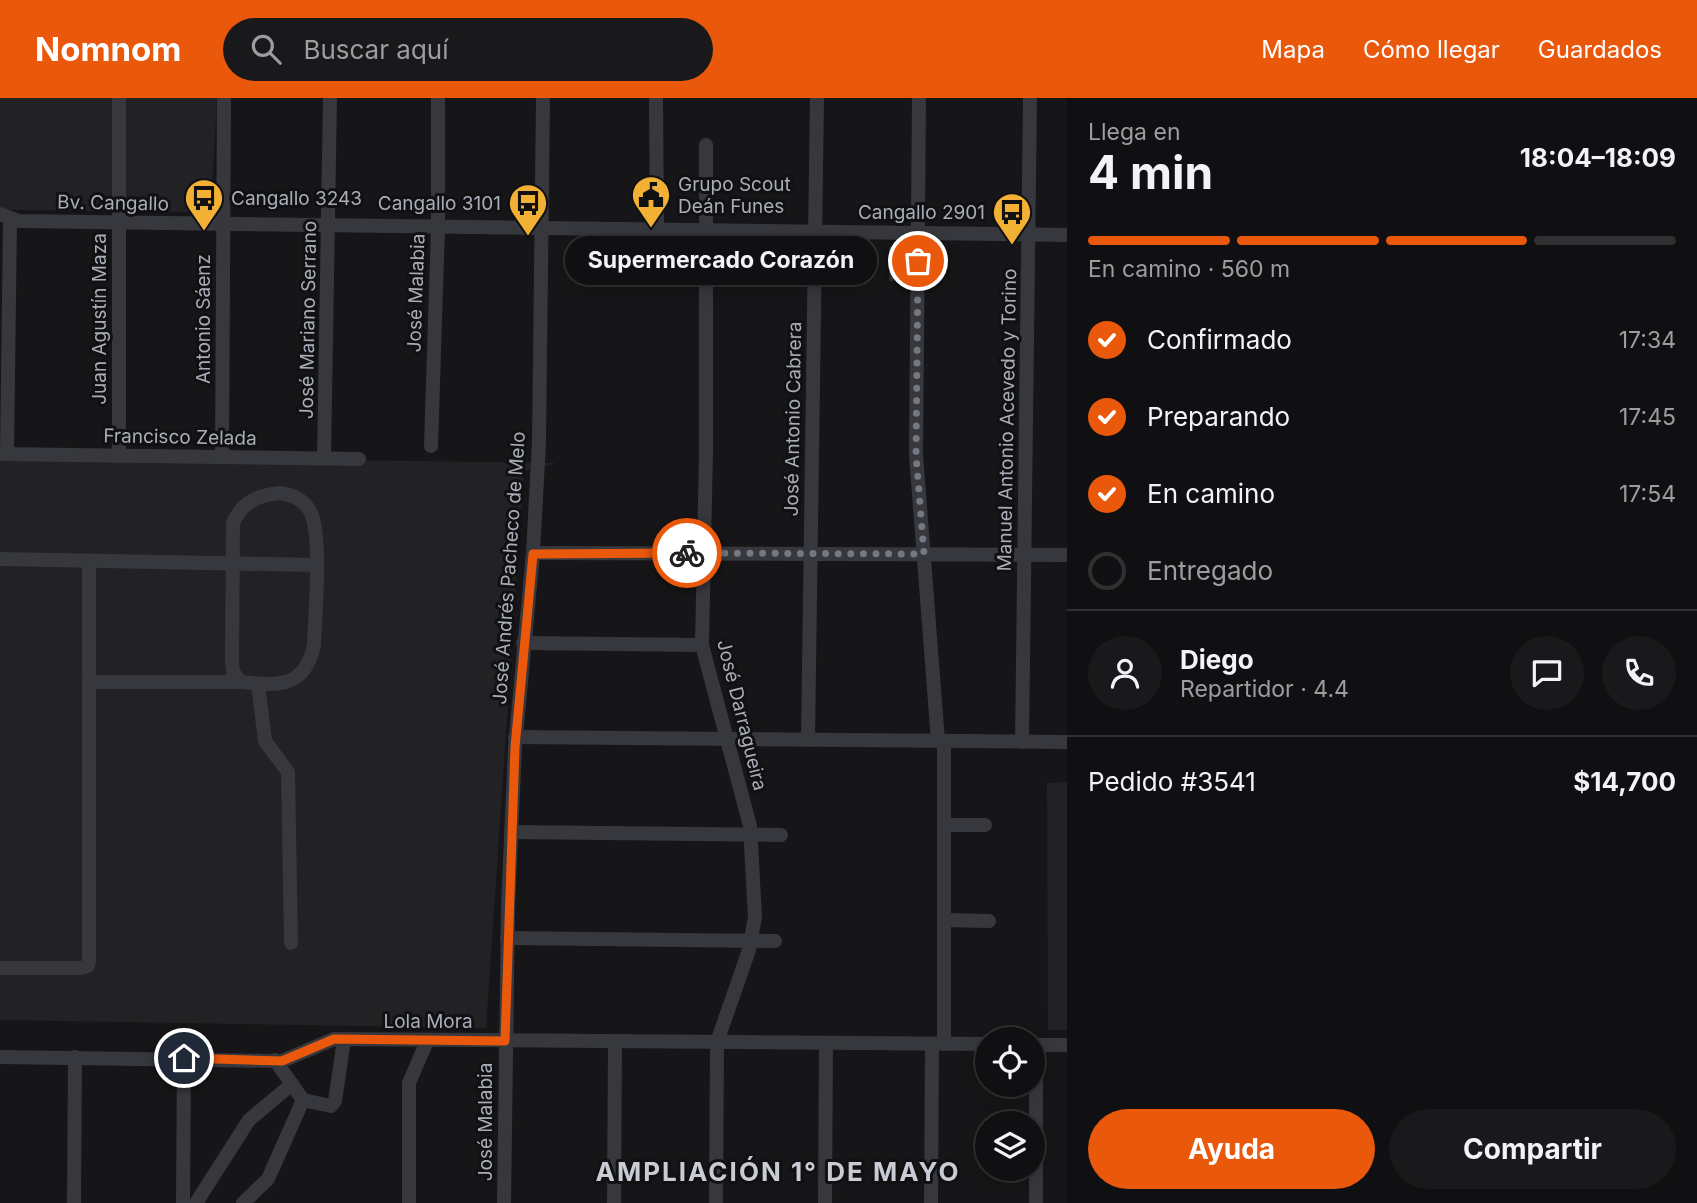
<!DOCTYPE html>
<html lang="es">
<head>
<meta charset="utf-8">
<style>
	:root { --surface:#101012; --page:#19191b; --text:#f1f3f6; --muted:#9c9d9f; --line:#303032; --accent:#ea580c }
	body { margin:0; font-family:Inter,sans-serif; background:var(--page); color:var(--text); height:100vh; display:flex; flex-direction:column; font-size:26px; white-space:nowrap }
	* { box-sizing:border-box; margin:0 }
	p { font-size:23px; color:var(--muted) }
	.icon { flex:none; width:38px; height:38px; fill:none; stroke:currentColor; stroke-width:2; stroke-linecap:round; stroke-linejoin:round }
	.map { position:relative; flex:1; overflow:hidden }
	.details { display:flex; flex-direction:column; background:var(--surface); width:630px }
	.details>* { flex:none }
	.tools { position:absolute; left:975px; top:929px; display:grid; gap:14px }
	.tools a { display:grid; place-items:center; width:70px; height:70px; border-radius:50%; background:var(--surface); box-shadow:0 4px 18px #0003,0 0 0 2px var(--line); font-size:35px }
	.pin { position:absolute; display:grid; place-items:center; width:60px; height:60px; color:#fff; margin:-30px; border:4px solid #fff; border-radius:50%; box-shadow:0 2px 7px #0007 }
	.courier { position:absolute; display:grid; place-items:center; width:70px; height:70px; margin:-35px; border:5px solid #ea580c; border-radius:50%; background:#fff; color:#222; box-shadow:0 2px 9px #0007 }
	.bubble { position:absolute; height:49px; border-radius:24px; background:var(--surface); box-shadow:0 4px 18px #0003,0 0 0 2px var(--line); font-size:23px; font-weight:700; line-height:49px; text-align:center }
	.summary em { font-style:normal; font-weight:700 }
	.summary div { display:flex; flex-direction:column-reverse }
	.summary { display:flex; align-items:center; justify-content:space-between; height:119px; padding:0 21px }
	h1 { font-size:46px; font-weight:700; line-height:52px }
	.bar { display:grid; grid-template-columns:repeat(4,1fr); gap:10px 7px; align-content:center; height:84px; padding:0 21px }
	.bar i { height:9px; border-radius:5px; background:var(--line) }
	.bar .active { background:var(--accent) }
	.bar p { grid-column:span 4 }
	.line { display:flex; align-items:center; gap:18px; padding:0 21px; border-top:2px solid var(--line) }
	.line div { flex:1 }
	.round { display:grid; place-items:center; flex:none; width:74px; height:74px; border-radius:37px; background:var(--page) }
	ol { padding:0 21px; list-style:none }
	li { display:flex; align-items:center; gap:21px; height:77px }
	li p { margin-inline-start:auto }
	li .icon { padding:7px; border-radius:50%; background:var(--accent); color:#fff; stroke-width:4 }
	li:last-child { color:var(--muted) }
	li i { width:38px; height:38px; border:4px solid var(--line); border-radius:50% }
	.button { display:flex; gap:14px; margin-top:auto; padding:14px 21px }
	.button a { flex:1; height:80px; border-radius:42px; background:var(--accent); color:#fff; font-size:28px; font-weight:700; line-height:80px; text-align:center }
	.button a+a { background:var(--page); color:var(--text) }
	header { display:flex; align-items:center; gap:42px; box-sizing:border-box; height:98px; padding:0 35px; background:var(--accent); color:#fff }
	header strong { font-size:33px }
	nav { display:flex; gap:38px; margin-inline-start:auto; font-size:24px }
	.search { width:490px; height:63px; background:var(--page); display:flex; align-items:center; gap:18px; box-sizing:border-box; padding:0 24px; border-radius:38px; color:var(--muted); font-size:26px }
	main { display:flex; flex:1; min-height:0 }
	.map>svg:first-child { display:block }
	.built { fill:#222225 }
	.building { fill:#404145; stroke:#303034; stroke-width:2 }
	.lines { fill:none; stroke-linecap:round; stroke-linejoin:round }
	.minor { stroke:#37383d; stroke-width:14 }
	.done { stroke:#757880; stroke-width:7; stroke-dasharray:0 12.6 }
	.route { stroke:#ea580c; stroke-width:9 }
	.labels { text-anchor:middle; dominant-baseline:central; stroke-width:6; stroke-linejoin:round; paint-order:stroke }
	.poi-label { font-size:19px; fill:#a8adb8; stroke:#111113; text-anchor:start }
	.street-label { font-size:19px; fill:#a8adb8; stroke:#111113 }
	.district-label { font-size:26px; font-weight:bold; letter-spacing:2px; fill:#c9ccd4; stroke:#111113 }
</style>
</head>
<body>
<header>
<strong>Nomnom</strong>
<div class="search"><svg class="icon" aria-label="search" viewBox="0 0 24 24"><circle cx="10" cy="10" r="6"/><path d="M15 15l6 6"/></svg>Buscar aquí</div>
<nav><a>Mapa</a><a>Cómo llegar</a><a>Guardados</a></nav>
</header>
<main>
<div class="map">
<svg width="1067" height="1105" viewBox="0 0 1067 1105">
	<rect width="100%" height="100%" fill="#161618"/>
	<g class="built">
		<path d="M 0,0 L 217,0 L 211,114 L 0,112 Z"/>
		<path d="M 0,335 L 1,357 L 557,365 L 524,373 L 486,930 L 0,922 Z"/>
		<path d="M 1067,684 L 1067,932 L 1048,932 L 1047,685 Z"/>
	</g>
	<path class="building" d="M 890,150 L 909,151 L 909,182 L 890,182 Z"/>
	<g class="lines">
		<g class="minor">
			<path d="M 656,0 L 657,132"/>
			<path d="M 919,0 L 916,357 L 938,643"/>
			<path d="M 706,47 L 706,353 L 702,547 L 750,728 L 755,819 L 749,852 L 717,944 L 716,1105"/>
			<path d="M 0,116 L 19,123 L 1067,137"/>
			<path d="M 431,348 L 438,129 L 438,0"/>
			<path d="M 0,356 L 359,361"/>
			<path d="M 7,356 L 10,121"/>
			<path d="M 119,358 L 119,0"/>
			<path d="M 222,359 L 224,0"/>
			<path d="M 324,360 L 330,0"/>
			<path d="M 280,395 C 294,397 305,402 311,415 C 322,439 315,518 314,547 C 305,590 279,588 241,584 L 233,574 L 232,564 L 233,425 C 242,404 258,397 280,395 Z"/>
			<path d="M 533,455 L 1067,457"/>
			<path d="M 0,461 L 315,467"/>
			<path d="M 89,463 L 89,584 L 241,584"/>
			<path d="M 523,545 L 702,547"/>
			<path d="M 258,586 L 265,643 L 288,674 L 291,845"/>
			<path d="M 515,639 L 1067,644"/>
			<path d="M 808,642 L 817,0"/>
			<path d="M 1022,644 L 1030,0"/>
			<path d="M 945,727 L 985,727"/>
			<path d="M 511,734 L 781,737"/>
			<path d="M 944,822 L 989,823"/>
			<path d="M 507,840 L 775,843"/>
			<path d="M 0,870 L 81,870 L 88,868 L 89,863 L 89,584"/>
			<path d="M 944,946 L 944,644"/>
			<path d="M 1032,947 L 1067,947"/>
			<path d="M 0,959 L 282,963 L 334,941 L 987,946"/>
			<path d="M 303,1002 L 331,1008 L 335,1003 L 344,942"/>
			<path d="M 74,1105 L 75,959"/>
			<path d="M 183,1105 L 184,960"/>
			<path d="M 196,1105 L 249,1022 L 292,986"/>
			<path d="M 243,1105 L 268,1081 L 303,1002 L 275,962"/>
			<path d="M 409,1105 L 409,985 L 427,943"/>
			<path d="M 504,1105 L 508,809 L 515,649 L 533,455 L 539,344 L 543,0"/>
			<path d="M 614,1105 L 615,944"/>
			<path d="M 825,1105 L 826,945"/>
			<path d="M 931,1105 L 932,946"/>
			<path d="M 1036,1105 L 1036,947"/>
		</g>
	</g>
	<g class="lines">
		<path class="done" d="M 687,455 L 924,456 L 916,357 L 918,163"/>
		<path class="route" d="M 184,960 L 282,963 L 334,941 L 505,943 L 515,649 L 533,456 L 687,455"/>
	</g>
	<defs>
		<g id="civic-pin" transform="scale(2.0125)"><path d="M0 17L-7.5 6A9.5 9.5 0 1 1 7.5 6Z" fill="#f2b134" stroke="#111113"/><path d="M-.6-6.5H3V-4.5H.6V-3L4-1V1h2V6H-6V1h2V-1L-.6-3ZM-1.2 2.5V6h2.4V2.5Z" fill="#111"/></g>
		<g id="bus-pin" transform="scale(2.0125)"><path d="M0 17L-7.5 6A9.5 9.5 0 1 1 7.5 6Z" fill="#f2b134" stroke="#111113"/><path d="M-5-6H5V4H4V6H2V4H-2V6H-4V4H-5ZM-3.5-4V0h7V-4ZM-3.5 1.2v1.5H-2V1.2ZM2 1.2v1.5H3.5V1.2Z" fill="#111"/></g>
	</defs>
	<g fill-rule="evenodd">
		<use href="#civic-pin" x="651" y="97"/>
		<use href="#bus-pin" x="204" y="100"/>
		<use href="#bus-pin" x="528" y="105"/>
		<use href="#bus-pin" x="1012" y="114"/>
	</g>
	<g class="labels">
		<g class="poi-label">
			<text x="678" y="86">Grupo Scout<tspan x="678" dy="22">Deán Funes</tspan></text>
			<text x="231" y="100">Cangallo 3243</text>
			<text x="501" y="105" text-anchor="end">Cangallo 3101</text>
			<text x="985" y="114" text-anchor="end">Cangallo 2901</text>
		</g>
		<g class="street-label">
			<text transform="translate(113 105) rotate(1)">Bv. Cangallo</text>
			<text transform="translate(416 195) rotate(-88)">José Malabia</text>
			<text transform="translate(99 221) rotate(-90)">Juan Agustín Maza</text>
			<text transform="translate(203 221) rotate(-90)">Antonio Sáenz</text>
			<text transform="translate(308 222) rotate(-89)">José Mariano Serrano</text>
			<text transform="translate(793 321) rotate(-89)">José Antonio Cabrera</text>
			<text transform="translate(1007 322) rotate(-89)">Manuel Antonio Acevedo y Torino</text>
			<text transform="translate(180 339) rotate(1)">Francisco Zelada</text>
			<text transform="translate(509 470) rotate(-86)">José Andrés Pacheco de Melo</text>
			<text transform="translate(742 617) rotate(76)">José Darragueira</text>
			<text x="428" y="923">Lola Mora</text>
			<text transform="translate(485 1024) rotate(-90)">José Malabia</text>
		</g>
		<g class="district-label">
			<text x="778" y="1073">AMPLIACIÓN 1° DE MAYO</text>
		</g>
	</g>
</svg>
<div class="tools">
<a><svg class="icon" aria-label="locate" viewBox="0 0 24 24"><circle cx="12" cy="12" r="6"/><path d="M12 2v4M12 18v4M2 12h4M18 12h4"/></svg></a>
<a><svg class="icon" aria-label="layers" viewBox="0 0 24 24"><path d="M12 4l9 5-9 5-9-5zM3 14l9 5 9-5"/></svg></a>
</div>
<div class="pin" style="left:918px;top:163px;background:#ea580c"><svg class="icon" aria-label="bag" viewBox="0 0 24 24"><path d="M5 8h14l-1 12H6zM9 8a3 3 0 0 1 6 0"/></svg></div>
<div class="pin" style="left:184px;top:960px;background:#1f2937"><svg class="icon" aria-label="home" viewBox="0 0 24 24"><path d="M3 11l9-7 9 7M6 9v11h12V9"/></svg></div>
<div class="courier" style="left:687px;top:455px"><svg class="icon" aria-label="bike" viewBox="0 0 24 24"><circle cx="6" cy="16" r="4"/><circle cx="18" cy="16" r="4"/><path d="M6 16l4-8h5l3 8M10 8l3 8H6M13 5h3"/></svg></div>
<div class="bubble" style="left:565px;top:138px;width:312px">Supermercado Corazón</div>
</div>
<section class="details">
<div class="summary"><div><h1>4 min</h1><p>Llega en</p></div><em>18:04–18:09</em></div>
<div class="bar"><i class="active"></i><i class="active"></i><i class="active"></i><i></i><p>En camino · 560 m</p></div>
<ol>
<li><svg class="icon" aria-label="check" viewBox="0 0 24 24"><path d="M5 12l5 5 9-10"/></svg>Confirmado<p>17:34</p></li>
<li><svg class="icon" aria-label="check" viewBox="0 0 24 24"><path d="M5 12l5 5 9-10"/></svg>Preparando<p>17:45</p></li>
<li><svg class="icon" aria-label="check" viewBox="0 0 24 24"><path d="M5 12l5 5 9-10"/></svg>En camino<p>17:54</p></li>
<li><i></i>Entregado</li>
</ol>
<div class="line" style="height:126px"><a class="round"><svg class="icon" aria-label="person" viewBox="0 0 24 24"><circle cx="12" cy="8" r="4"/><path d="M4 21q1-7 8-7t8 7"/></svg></a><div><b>Diego</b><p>Repartidor · 4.4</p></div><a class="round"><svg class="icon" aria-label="chat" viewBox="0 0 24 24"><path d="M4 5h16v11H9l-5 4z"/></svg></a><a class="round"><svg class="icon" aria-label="phone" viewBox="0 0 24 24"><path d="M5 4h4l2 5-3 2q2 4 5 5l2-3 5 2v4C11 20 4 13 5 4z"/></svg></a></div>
<div class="line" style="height:91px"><div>Pedido #3541</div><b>$14,700</b></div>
<div class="button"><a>Ayuda</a><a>Compartir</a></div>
</section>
</main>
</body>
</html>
